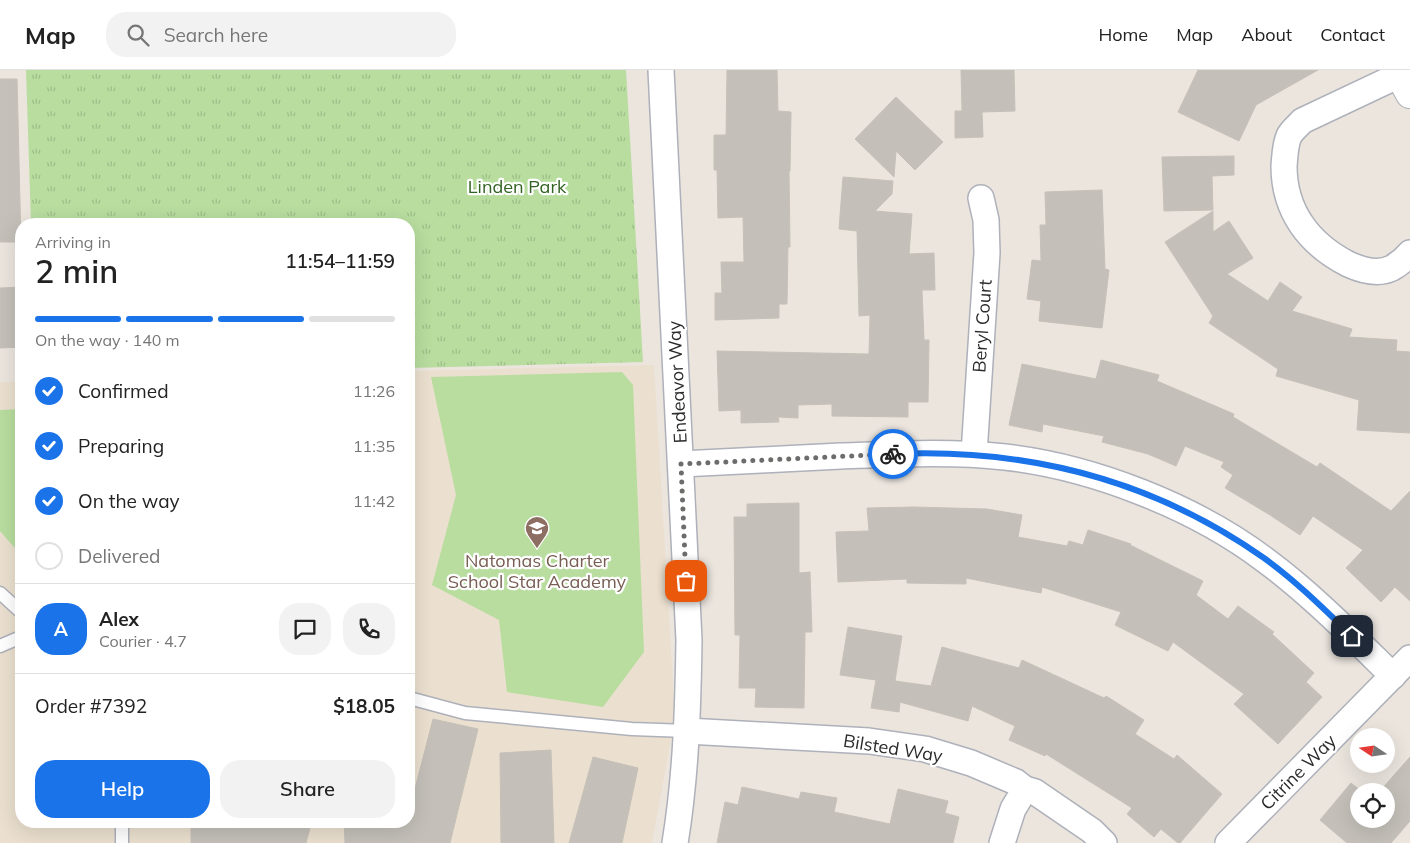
<!DOCTYPE html>
<html lang="en">
<head>
<meta charset="utf-8">
<style>
	:root { --surface:#fff; --page:#f2f2f2; --text:#222; --muted:#767676; --line:#e0e0e0; --accent:#1a73e8 }
	body { margin:0; font-family:Mulish,sans-serif; background:var(--page); color:var(--text); height:100vh; display:flex; flex-direction:column; font-size:19px; white-space:nowrap }
	* { box-sizing:border-box; margin:0 }
	p { font-size:16px; color:var(--muted) }
	.icon { flex:none; width:28px; height:28px; fill:none; stroke:currentColor; stroke-width:2; stroke-linecap:round; stroke-linejoin:round }
	.map { position:relative; flex:1; overflow:hidden }
	.drawer { position:absolute; left:15px; top:148px; width:400px; height:610px; display:flex; flex-direction:column; background:var(--surface); border-radius:20px; box-shadow:0 5px 20px #0002 }
	.drawer>* { flex:none }
	.needle { width:32px; rotate:283deg }
	.buttons { position:absolute; left:1350px; top:658px; display:grid; gap:10px }
	.buttons a { display:grid; place-items:center; width:45px; height:45px; border-radius:50%; background:var(--surface); box-shadow:0 5px 20px #0002; font-size:25px }
	.pin { position:absolute; display:grid; place-items:center; width:42px; height:42px; color:#fff; margin:-21px; border-radius:10px; box-shadow:0 2px 8px #0006 }
	.courier { position:absolute; display:grid; place-items:center; width:50px; height:50px; margin:-25px; border:4px solid #1a73e8; border-radius:50%; background:#fff; color:#222; box-shadow:0 1px 6px #0007 }
	.head em { font-style:normal; font-weight:600 }
	.head div { display:flex; flex-direction:column-reverse }
	.head { display:flex; align-items:center; justify-content:space-between; height:85px; padding:0 20px }
	h1 { font-size:32px; font-weight:600; line-height:38px }
	.bar { display:grid; grid-template-columns:repeat(4,1fr); gap:8px 5px; align-content:center; height:60px; padding:0 20px }
	.bar i { height:6px; border-radius:4px; background:var(--line) }
	.bar .active { background:var(--accent) }
	.bar p { grid-column:span 4 }
	.line { display:flex; align-items:center; gap:12px; padding:0 20px; border-top:1px solid var(--line) }
	.line div { flex:1 }
	.round { display:grid; place-items:center; flex:none; width:52px; height:52px; border-radius:20px; background:var(--page) }
	ol { padding:0 20px; list-style:none }
	li { display:flex; align-items:center; gap:15px; height:55px }
	li p { margin-inline-start:auto }
	li .icon { padding:5px; border-radius:50%; background:var(--accent); color:#fff; stroke-width:4 }
	li:last-child { color:var(--muted) }
	li i { width:28px; height:28px; border:2px solid var(--line); border-radius:50% }
	.cta { display:flex; gap:10px; margin-top:auto; padding:10px 20px }
	.cta a { flex:1; height:58px; border-radius:20px; background:var(--accent); color:#fff; font-size:20px; font-weight:600; line-height:58px; text-align:center }
	.cta a+a { background:var(--page); color:var(--text) }
	header { display:flex; align-items:center; gap:30px; box-sizing:border-box; height:70px; padding:0 25px; background:var(--surface); border-bottom:1px solid var(--line) }
	header strong { font-size:24px }
	nav { display:flex; gap:28px; margin-inline-start:auto; font-size:18px }
	.search { width:350px; height:45px; background:var(--page); display:flex; align-items:center; gap:12px; box-sizing:border-box; padding:0 18px; border-radius:20px; color:var(--muted); font-size:19px }
	.map>svg:first-child { display:block }
	.education { fill:#ebe0cf }
	.grass { fill:#b8dd9f }
	.park { fill:url(#park-tufts) }
	.building { fill:#c4c0b9; stroke:#c6c0b8 }
	.lines { fill:none; stroke-linecap:round; stroke-linejoin:round }
	.lane-casing { stroke:#aeb1ba; stroke-width:15 }
	.street-casing { stroke:#aeb1ba; stroke-width:28 }
	.secondary-casing { stroke:#aeb1ba; stroke-width:30 }
	.lane { stroke:#fff; stroke-width:12 }
	.street { stroke:#fff; stroke-width:25 }
	.secondary { stroke:#fff; stroke-width:28 }
	.done { stroke:#6e6c6a; stroke-width:5; stroke-dasharray:0 9 }
	.route { stroke:#1a73e8; stroke-width:6 }
	.labels { text-anchor:middle; dominant-baseline:central; stroke-width:4.5; stroke-linejoin:round; paint-order:stroke }
	.park-label { font-size:18px; fill:#326221; stroke:#fff }
	.street-label { font-size:18px; fill:#2b2b2b; stroke:#fff }
	.education-label { font-size:18px; fill:#785e54; stroke:#fff }
</style>
</head>
<body>
<header>
<strong>Map</strong>
<div class="search"><svg class="icon" aria-label="search" viewBox="0 0 24 24"><circle cx="10" cy="10" r="6"/><path d="M15 15l6 6"/></svg>Search here</div>
<nav><a>Home</a><a>Map</a><a>About</a><a>Contact</a></nav>
</header>
<div class="map">
<svg width="1410" height="773" viewBox="0 0 1410 773">
	<defs>
		<pattern id="park-tufts" width="24" height="20" patternUnits="userSpaceOnUse" patternTransform="scale(1.25)"><rect width="24" height="20" fill="#b8dd9f"/><path d="M3 7l-1-3M5 7V3M7 7l1-3M15 17l-1-3M17 17v-4M19 17l1-3" fill="none" stroke="#9ebe89"/></pattern>
	</defs>
	<rect width="100%" height="100%" fill="#ebe5de"/>
	<path class="education" d="M 654,295 L 675,647 L 652,773 L 0,773 L 0,312 L 21,312 L 21,751 L 409,751 L 409,301 Z"/>
	<g class="grass">
		<path d="M 622,302 L 633,315 L 644,582 L 603,637 L 507,622 L 499,550 L 432,515 L 456,425 L 431,307 Z"/>
		<path d="M 21,339 L 21,485 L 0,461 L 0,340 Z"/>
	</g>
	<path class="park" d="M 26,0 L 626,0 L 643,292 L 409,298 L 409,154 L 31,154 Z"/>
	<g class="building">
		<path d="M 727,0 L 777,0 L 778,41 L 791,42 L 790,101 L 789,101 L 790,177 L 788,177 L 787,234 L 779,234 L 779,248 L 715,250 L 715,223 L 722,223 L 721,192 L 744,192 L 743,147 L 718,148 L 717,100 L 714,100 L 714,65 L 726,65 Z"/>
		<path d="M 961,0 L 1014,0 L 1015,41 L 982,42 L 983,67 L 955,68 L 955,41 L 962,41 Z"/>
		<path d="M 1198,0 L 1318,0 L 1256,35 L 1239,71 L 1178,42 Z"/>
		<path d="M 0,9 L 17,9 L 21,172 L 0,172 Z"/>
		<path d="M 896,27 L 943,72 L 915,100 L 896,81 L 894,107 L 855,69 Z"/>
		<path d="M 1234,86 L 1234,105 L 1212,106 L 1213,140 L 1164,141 L 1162,87 Z"/>
		<path d="M 843,107 L 893,111 L 892,124 L 875,141 L 912,144 L 909,184 L 934,183 L 935,220 L 922,220 L 924,270 L 929,270 L 928,332 L 908,332 L 908,347 L 832,346 L 832,334 L 798,335 L 798,348 L 778,347 L 779,352 L 741,353 L 741,340 L 719,341 L 717,281 L 869,284 L 870,245 L 859,246 L 857,161 L 839,159 Z"/>
		<path d="M 1102,120 L 1105,199 L 1109,200 L 1102,258 L 1039,251 L 1041,231 L 1027,229 L 1032,190 L 1041,191 L 1040,155 L 1046,155 L 1045,122 Z"/>
		<path d="M 1213,141 L 1213,162 L 1229,151 L 1253,188 L 1227,204 L 1268,231 L 1280,212 L 1302,227 L 1292,241 L 1352,259 L 1349,267 L 1397,270 L 1396,281 L 1410,282 L 1410,363 L 1357,360 L 1359,330 L 1276,306 L 1278,299 L 1209,253 L 1213,246 L 1165,172 Z"/>
		<path d="M 21,217 L 21,277 L 0,278 L 0,218 Z"/>
		<path d="M 1101,290 L 1159,305 L 1157,311 L 1234,344 L 1233,347 L 1317,397 L 1320,393 L 1391,441 L 1410,421 L 1410,531 L 1395,517 L 1381,532 L 1346,498 L 1363,480 L 1313,446 L 1300,465 L 1270,445 L 1225,418 L 1233,405 L 1221,397 L 1224,392 L 1185,376 L 1176,396 L 1148,384 L 1102,372 L 1104,366 L 1043,354 L 1042,362 L 1009,355 L 1022,294 L 1096,309 Z"/>
		<path d="M 799,433 L 799,503 L 810,502 L 812,562 L 805,562 L 804,638 L 755,637 L 756,618 L 739,618 L 740,565 L 735,565 L 734,447 L 747,447 L 747,434 Z"/>
		<path d="M 914,437 L 987,439 L 1022,445 L 1018,467 L 1067,476 L 1069,471 L 1083,475 L 1088,460 L 1131,474 L 1130,475 L 1203,511 L 1196,525 L 1228,549 L 1238,536 L 1274,562 L 1272,564 L 1314,603 L 1306,612 L 1322,627 L 1278,674 L 1234,634 L 1244,624 L 1173,572 L 1168,581 L 1115,555 L 1121,542 L 1042,517 L 1041,523 L 966,508 L 966,514 L 907,513 L 907,509 L 838,512 L 836,462 L 869,461 L 867,438 Z"/>
		<path d="M 848,557 L 902,566 L 895,611 L 931,616 L 942,577 L 1019,598 L 1022,590 L 1104,628 L 1106,626 L 1144,650 L 1135,664 L 1174,689 L 1177,685 L 1222,724 L 1180,773 L 1178,773 L 1161,759 L 1154,767 L 1127,744 L 1132,738 L 1046,684 L 1045,686 L 1009,670 L 1015,656 L 972,636 L 968,651 L 900,632 L 899,642 L 871,638 L 876,610 L 840,605 Z"/>
		<path d="M 433,649 L 478,659 L 450,773 L 345,773 L 344,751 L 409,751 L 409,742 Z"/>
		<path d="M 551,680 L 554,773 L 501,773 L 500,683 Z"/>
		<path d="M 593,687 L 638,698 L 622,773 L 569,773 Z"/>
		<path d="M 1410,687 L 1410,751 L 1391,773 L 1347,773 L 1320,750 L 1351,713 L 1361,721 L 1359,721 L 1359,749 L 1386,749 L 1386,721 L 1380,721 Z"/>
		<path d="M 742,717 L 799,729 L 801,722 L 837,728 L 834,742 L 890,754 L 898,719 L 948,731 L 945,743 L 959,747 L 953,773 L 717,773 L 725,732 L 738,735 Z"/>
		<path d="M 191,751 L 298,751 L 311,754 L 306,773 L 191,773 Z"/>
	</g>
	<g class="lines">
		<g class="lane-casing">
			<g id="lane">
				<path d="M 0,523 L 21,542"/>
				<path d="M 0,576 L 21,567"/>
				<path d="M 409,628 L 465,643 L 632,659 L 687,661"/>
				<path d="M 122,773 L 122,751"/>
			</g>
		</g>
		<g class="street-casing">
			<g id="street">
				<path d="M 661,0 L 689,570 C 688,638 686,706 675,773"/>
				<path d="M 1410,0 L 1302,51 C 1298,56 1292,60 1289,66 C 1285,75 1285,85 1284,96 C 1284,141 1309,174 1348,194 C 1361,200 1378,205 1392,198 C 1399,194 1405,189 1410,183"/>
				<path d="M 974,384 L 987,183 L 986,150 L 981,128"/>
				<path d="M 681,394 C 734,391 788,389 841,386 C 896,384 951,381 1005,387 C 1093,397 1195,437 1265,490 C 1311,524 1351,565 1393,606"/>
				<path d="M 687,661 L 869,671 L 925,679 L 971,693 L 1016,712 L 1025,719 L 1035,722 L 1092,761 L 1104,773"/>
				<path d="M 1002,773 L 1013,739 L 1025,719"/>
				<path d="M 1228,773 L 1410,588"/>
			</g>
		</g>
		<g class="secondary-casing">
			<path id="secondary" d="M 1397,0 L 1410,24"/>
		</g>
		<use href="#lane" class="lane"/>
		<use href="#street" class="street"/>
		<use href="#secondary" class="secondary"/>
	</g>
	<g class="lines">
		<path class="done" d="M 686,511 L 681,394 L 893,384"/>
		<path class="route" d="M 893,384 C 1027,378 1153,410 1264,488 C 1296,511 1324,539 1352,566"/>
	</g>
	<defs>
		<g id="school-pin" transform="scale(1.25)"><path d="M0 17L-7.5 6A9.5 9.5 0 1 1 7.5 6Z" fill="#8d6e63" stroke="#fff"/><path d="M0-5L7-2L0 1L-7-2ZM-4 1L0 2.5L4 1V4Q0 6-4 4Z" fill="#fff"/></g>
	</defs>
	<g fill-rule="evenodd">
		<use href="#school-pin" x="537" y="458"/>
	</g>
	<g class="labels">
		<g class="park-label">
			<text x="517" y="116">Linden Park</text>
		</g>
		<g class="street-label">
			<text transform="translate(982 256) rotate(-86)">Beryl Court</text>
			<text transform="translate(677 312) rotate(-93)">Endeavor Way</text>
			<text transform="translate(893 678) rotate(9)">Bilsted Way</text>
			<text transform="translate(1298 702) rotate(-45)">Citrine Way</text>
		</g>
		<g class="education-label">
			<text x="537" y="490">Natomas Charter<tspan x="537" dy="21">School Star Academy</tspan></text>
		</g>
	</g>
</svg>
<div class="buttons">
<a><svg class="needle" viewBox="-14 -14 28 28"><path d="M0-13l5 13h-10z" fill="#e53935"/><path d="M0 13l5-13h-10z" fill="#767676"/></svg></a>
<a><svg class="icon" aria-label="locate" viewBox="0 0 24 24"><circle cx="12" cy="12" r="6"/><path d="M12 2v4M12 18v4M2 12h4M18 12h4"/></svg></a>
</div>
<div class="pin" style="left:686px;top:511px;background:#ea580c"><svg class="icon" aria-label="bag" viewBox="0 0 24 24"><path d="M5 8h14l-1 12H6zM9 8a3 3 0 0 1 6 0"/></svg></div>
<div class="pin" style="left:1352px;top:566px;background:#1f2937"><svg class="icon" aria-label="home" viewBox="0 0 24 24"><path d="M3 11l9-7 9 7M6 9v11h12V9"/></svg></div>
<div class="courier" style="left:893px;top:384px"><svg class="icon" aria-label="bike" viewBox="0 0 24 24"><circle cx="6" cy="16" r="4"/><circle cx="18" cy="16" r="4"/><path d="M6 16l4-8h5l3 8M10 8l3 8H6M13 5h3"/></svg></div>
<section class="drawer">
<div class="head"><div><h1>2 min</h1><p>Arriving in</p></div><em>11:54–11:59</em></div>
<div class="bar"><i class="active"></i><i class="active"></i><i class="active"></i><i></i><p>On the way · 140 m</p></div>
<ol>
<li><svg class="icon" aria-label="check" viewBox="0 0 24 24"><path d="M5 12l5 5 9-10"/></svg>Confirmed<p>11:26</p></li>
<li><svg class="icon" aria-label="check" viewBox="0 0 24 24"><path d="M5 12l5 5 9-10"/></svg>Preparing<p>11:35</p></li>
<li><svg class="icon" aria-label="check" viewBox="0 0 24 24"><path d="M5 12l5 5 9-10"/></svg>On the way<p>11:42</p></li>
<li><i></i>Delivered</li>
</ol>
<div class="line" style="height:90px"><b class="round" style="background:var(--accent);color:#fff">A</b><div><b>Alex</b><p>Courier · 4.7</p></div><a class="round"><svg class="icon" aria-label="chat" viewBox="0 0 24 24"><path d="M4 5h16v11H9l-5 4z"/></svg></a><a class="round"><svg class="icon" aria-label="phone" viewBox="0 0 24 24"><path d="M5 4h4l2 5-3 2q2 4 5 5l2-3 5 2v4C11 20 4 13 5 4z"/></svg></a></div>
<div class="line" style="height:65px"><div>Order #7392</div><b>$18.05</b></div>
<div class="cta"><a>Help</a><a>Share</a></div>
</section>
</div>
</body>
</html>
